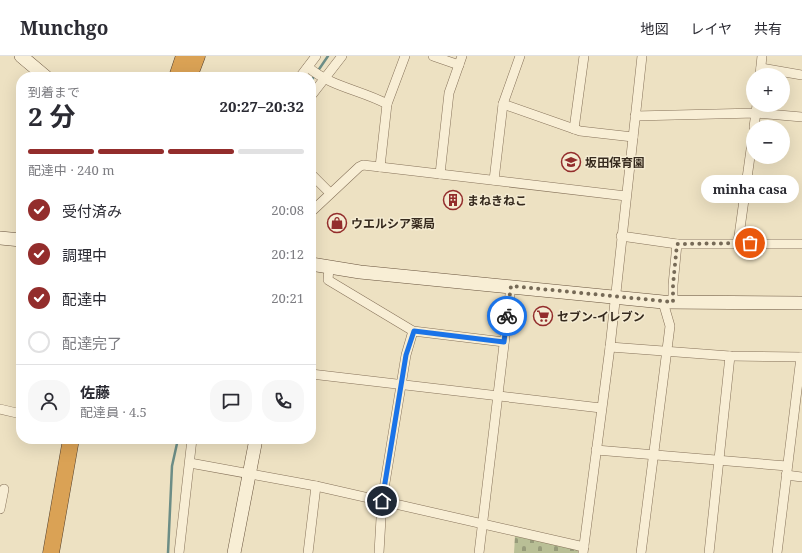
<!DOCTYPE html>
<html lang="ja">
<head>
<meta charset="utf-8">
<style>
	:root { --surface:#fff; --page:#f7f7f7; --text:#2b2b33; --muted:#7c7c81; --line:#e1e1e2; --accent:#932d2c }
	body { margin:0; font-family:"Noto Serif","Noto Sans JP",serif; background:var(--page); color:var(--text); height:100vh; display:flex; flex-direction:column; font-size:15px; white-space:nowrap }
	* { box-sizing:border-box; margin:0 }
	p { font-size:13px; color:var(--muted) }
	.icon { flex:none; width:22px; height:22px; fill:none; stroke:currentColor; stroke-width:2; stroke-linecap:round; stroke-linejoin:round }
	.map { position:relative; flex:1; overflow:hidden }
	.sheet { position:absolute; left:16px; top:16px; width:300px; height:372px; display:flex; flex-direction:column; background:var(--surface); border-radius:16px; box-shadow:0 4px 16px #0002 }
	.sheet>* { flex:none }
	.tools { position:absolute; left:746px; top:12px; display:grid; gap:8px }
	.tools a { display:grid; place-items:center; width:44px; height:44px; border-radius:50%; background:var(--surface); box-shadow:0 4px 16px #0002; font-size:20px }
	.pin { position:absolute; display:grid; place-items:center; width:34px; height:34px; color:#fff; margin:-17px; border:2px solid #fff; border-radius:50%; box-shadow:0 1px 4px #0007 }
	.courier { position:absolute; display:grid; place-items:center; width:40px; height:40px; margin:-20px; border:3px solid #1a73e8; border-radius:50%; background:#fff; color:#222; box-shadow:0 1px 5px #0007 }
	.bubble { position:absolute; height:28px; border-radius:14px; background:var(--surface); box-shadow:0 4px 16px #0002; font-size:13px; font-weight:700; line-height:28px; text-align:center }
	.overview em { font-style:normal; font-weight:700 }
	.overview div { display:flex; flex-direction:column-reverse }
	.overview { display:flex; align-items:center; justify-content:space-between; height:68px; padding:0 12px }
	h1 { font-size:26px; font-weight:700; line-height:30px }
	.bar { display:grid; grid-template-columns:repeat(4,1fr); gap:6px 4px; align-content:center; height:48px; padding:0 12px }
	.bar i { height:5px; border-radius:3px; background:var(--line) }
	.bar .on { background:var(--accent) }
	.bar p { grid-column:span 4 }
	.line { display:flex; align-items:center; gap:10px; padding:0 12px; border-top:1px solid var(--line) }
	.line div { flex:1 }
	.round { display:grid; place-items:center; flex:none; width:42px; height:42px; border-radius:16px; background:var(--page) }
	ol { padding:0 12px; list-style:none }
	li { display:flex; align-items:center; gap:12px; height:44px }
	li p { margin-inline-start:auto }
	li .icon { padding:4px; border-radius:50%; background:var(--accent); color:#fff; stroke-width:4 }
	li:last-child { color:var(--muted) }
	li i { width:22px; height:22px; border:2px solid var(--line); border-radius:50% }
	header { display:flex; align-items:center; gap:24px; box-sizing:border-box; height:56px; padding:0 20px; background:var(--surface); border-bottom:1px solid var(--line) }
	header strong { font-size:19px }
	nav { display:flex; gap:22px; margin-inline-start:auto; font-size:14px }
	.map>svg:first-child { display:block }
	.cemetery { fill:url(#cemetery-stones) }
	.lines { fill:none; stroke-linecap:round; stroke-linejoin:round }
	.stream { stroke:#6c8d86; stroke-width:2.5 }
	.street-casing { stroke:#86725a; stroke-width:10 }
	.secondary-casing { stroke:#68533d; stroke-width:14 }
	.highway-casing { stroke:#54402e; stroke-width:17 }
	.street { stroke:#f8eed5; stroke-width:9 }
	.secondary { stroke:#f8eed5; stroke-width:13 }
	.highway { stroke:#daa255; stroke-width:16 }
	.done { stroke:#766a57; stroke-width:4; stroke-dasharray:0 7.2 }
	.route { stroke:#1a73e8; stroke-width:5 }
	.labels { text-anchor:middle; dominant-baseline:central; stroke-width:3; stroke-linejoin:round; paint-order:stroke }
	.poi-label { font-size:12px; font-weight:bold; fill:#362a1e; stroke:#f4ebd2; text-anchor:start }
</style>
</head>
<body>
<header>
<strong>Munchgo</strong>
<nav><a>地図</a><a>レイヤ</a><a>共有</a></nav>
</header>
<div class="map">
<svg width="802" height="497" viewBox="0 0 802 497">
	<defs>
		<pattern id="cemetery-stones" width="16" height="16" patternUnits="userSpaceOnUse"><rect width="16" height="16" fill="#b9bf96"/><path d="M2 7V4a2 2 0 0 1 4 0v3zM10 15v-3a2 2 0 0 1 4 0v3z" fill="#979b7a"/></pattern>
	</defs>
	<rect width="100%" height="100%" fill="#ede1c2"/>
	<path class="cemetery" d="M 515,480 L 576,492 L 579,497 L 514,497 Z"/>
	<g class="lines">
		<g class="stream">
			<path d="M 311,25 L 328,0"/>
			<path d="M 168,497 L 172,410 L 178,383"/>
		</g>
		<g class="street-casing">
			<g id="street">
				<path d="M 433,0 L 459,9"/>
				<path d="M 308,11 C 331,31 361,34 387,48"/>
				<path d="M 761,12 L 802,19"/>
				<path d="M 760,19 L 762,0"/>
				<path d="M 300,21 L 316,0"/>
				<path d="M 311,40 L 342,0"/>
				<path d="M 503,48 L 580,75 L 633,81"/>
				<path d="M 635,60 L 756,57 L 802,61"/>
				<path d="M 754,71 L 757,49"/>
				<path d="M 574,73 L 584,0"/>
				<path d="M 380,111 L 387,48 L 405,0"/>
				<path d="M 311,118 L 330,137"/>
				<path d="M 440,118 L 449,37 L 462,0"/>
				<path d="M 494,124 L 503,48 L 520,0"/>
				<path d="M 311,156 L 359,111 L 363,109 L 626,140"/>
				<path d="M 621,180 L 677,188 L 802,188"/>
				<path d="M 738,187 L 753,79"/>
				<path d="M 329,212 L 328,224 L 413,275 L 504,286"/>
				<path d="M 673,246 L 673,229 L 677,188"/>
				<path d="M 610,291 L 730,300 L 802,301"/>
				<path d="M 311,318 L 601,352"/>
				<path d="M 0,353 L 21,358"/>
				<path d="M 596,394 L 787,410"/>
				<path d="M 190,407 L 316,430 L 584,491"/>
				<path d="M 786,419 L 802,421"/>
				<path d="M 0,453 L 4,433"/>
				<path d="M 179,497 L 192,383"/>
				<path d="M 308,497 L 316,430"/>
				<path d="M 379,497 L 382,445 L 406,299 L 413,275"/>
				<path d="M 479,497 L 511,230"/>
				<path d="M 583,497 L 610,291 L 642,0"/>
				<path d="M 641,497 L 670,270 L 663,246"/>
				<path d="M 709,497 L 730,300"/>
				<path d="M 777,497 L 801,301"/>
			</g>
		</g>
		<g class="secondary-casing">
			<g id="secondary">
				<path d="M 21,0 L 46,21"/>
				<path d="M 0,182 L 21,184"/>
				<path d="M 311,208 L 360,216 L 663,246 L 802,247"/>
				<path d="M 234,497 L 256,383"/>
			</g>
		</g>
		<g class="highway-casing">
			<g id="highway">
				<path d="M 177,21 L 184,0"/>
				<path d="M 189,21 L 197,0"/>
				<path d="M 51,497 L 71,383"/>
			</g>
		</g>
		<use href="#street" class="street"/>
		<use href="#secondary" class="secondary"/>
		<use href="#highway" class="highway"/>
	</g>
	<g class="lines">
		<path class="done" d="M 507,260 L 511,230 L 673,246 L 673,229 L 677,188 L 750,187"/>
		<path class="route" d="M 382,445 L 406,299 L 414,275 L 504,286 L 507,260"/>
	</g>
	<defs>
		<g id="school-ring" transform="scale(1)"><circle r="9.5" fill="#f4ebd2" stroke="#932d2c" stroke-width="1.5"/><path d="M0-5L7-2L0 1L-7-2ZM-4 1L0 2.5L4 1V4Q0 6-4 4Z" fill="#932d2c"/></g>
		<g id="building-ring" transform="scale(1)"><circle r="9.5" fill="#f4ebd2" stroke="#932d2c" stroke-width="1.5"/><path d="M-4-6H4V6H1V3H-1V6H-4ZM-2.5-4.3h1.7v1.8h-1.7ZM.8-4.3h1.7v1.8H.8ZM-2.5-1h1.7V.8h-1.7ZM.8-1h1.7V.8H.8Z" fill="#932d2c"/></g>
		<g id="shop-ring" transform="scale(1)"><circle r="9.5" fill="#f4ebd2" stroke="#932d2c" stroke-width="1.5"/><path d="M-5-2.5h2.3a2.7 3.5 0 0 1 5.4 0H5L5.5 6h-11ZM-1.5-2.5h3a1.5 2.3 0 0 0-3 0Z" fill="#932d2c"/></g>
		<g id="supermarket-ring" transform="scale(1)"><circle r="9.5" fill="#f4ebd2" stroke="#932d2c" stroke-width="1.5"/><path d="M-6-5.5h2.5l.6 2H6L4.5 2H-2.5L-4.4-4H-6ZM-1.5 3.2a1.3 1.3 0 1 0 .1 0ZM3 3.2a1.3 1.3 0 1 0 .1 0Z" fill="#932d2c"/></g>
	</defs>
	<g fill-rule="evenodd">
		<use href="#school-ring" x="571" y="106"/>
		<use href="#building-ring" x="453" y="144"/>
		<use href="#shop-ring" x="337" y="167"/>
		<use href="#supermarket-ring" x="543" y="260"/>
	</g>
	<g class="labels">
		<g class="poi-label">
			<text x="585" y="106">坂田保育園</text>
			<text x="467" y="144">まねきねこ</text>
			<text x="351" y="167">ウエルシア薬局</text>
			<text x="557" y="260">セブン-イレブン</text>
		</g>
	</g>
</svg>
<div class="tools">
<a>+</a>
<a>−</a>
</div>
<div class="pin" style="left:750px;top:187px;background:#ea580c"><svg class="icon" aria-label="bag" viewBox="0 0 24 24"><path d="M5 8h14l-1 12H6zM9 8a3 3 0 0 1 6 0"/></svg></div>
<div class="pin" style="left:382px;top:445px;background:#1f2937"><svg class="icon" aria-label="home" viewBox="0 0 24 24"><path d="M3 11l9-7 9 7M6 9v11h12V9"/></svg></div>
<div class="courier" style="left:507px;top:260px"><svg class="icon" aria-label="bike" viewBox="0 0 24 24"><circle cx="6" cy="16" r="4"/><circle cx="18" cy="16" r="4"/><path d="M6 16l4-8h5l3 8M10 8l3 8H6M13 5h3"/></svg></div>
<div class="bubble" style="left:701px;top:119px;width:98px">minha casa</div>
<section class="sheet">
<div class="overview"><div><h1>2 分</h1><p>到着まで</p></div><em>20:27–20:32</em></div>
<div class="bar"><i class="on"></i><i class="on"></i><i class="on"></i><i></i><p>配達中 · 240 m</p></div>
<ol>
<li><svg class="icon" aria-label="check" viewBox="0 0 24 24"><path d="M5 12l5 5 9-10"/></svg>受付済み<p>20:08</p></li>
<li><svg class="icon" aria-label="check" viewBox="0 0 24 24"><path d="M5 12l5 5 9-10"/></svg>調理中<p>20:12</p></li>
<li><svg class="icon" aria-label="check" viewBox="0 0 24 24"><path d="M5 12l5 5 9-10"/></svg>配達中<p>20:21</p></li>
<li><i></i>配達完了</li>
</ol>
<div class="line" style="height:72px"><a class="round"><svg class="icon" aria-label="person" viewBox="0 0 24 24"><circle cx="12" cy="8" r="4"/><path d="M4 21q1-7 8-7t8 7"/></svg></a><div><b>佐藤</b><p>配達員 · 4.5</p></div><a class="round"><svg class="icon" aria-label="chat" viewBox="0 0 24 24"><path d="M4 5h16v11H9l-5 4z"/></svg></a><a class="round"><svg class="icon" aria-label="phone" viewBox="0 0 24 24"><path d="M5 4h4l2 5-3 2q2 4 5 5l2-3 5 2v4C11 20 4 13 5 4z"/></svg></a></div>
</section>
</div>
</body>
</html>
